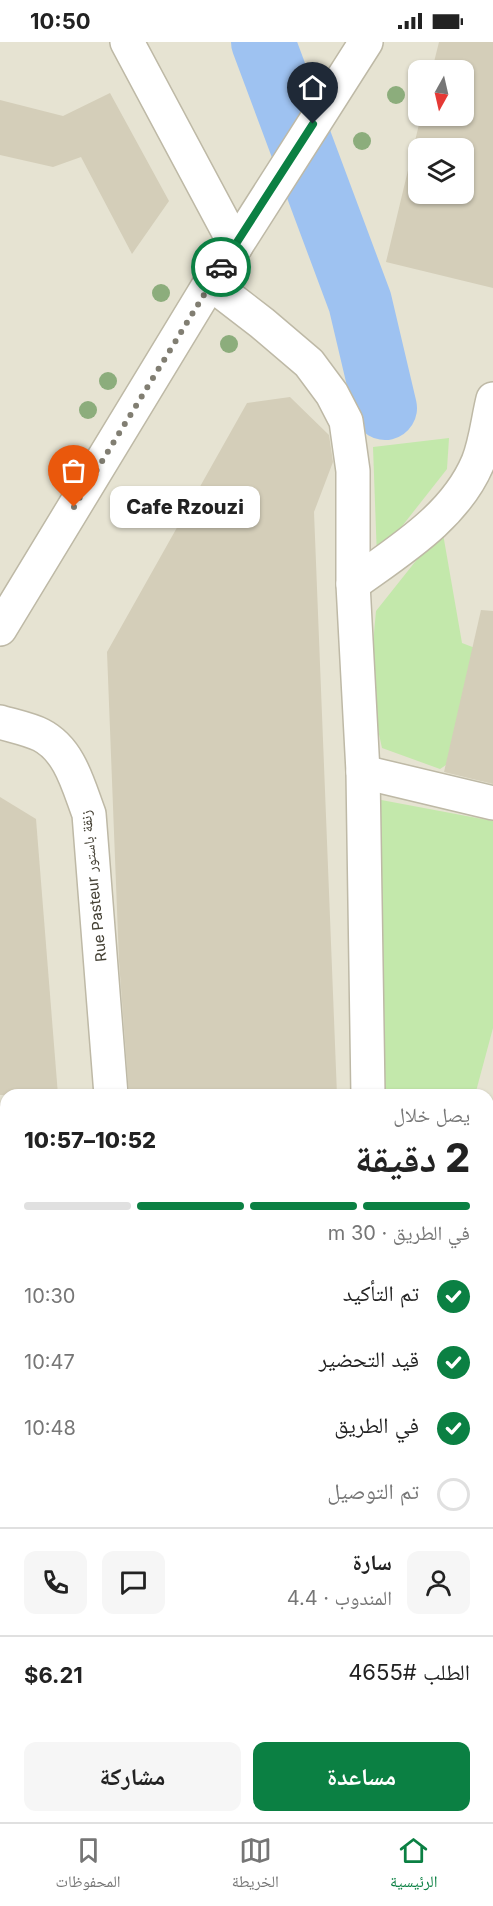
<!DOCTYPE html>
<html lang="ar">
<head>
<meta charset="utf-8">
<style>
	:root { --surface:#fff; --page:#f6f6f6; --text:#222; --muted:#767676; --line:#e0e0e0; --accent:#0b8043 }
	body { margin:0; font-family:Inter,"Noto Naskh Arabic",sans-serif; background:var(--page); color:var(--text); direction:rtl; height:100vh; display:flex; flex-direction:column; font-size:22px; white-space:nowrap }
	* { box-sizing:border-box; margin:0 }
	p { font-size:20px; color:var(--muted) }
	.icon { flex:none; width:33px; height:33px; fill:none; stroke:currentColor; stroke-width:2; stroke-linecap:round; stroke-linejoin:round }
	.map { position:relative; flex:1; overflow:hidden; direction:ltr }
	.side { position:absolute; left:0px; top:1047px; width:494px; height:734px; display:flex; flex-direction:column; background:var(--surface); border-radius:18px 18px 0 0; box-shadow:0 2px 4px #0004; direction:rtl }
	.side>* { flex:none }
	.needle { width:39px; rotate:188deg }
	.fabs { position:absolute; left:408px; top:18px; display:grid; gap:12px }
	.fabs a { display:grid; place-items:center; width:66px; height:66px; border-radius:12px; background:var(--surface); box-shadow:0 2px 4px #0004; font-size:30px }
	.pin { position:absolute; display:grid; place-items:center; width:51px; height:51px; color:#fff; margin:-62px -26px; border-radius:50% 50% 50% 0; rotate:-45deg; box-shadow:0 0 6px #0007 }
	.pin .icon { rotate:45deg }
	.courier { position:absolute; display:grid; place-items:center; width:60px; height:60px; margin:-30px; border:4px solid #0b8043; border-radius:50%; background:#fff; color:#222; box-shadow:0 2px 8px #0007 }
	.bubble { position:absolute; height:42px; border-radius:12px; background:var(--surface); box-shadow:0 2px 4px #0004; font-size:20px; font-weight:800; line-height:42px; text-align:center; direction:rtl }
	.head em { font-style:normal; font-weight:800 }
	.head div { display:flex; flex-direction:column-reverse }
	.head { display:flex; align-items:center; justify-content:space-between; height:102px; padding:0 24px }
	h1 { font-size:39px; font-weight:800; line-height:45px }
	.bar { display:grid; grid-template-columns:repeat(4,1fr); gap:9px 6px; align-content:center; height:72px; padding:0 24px }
	.bar i { height:8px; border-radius:4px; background:var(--line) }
	.bar .on { background:var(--accent) }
	.bar p { grid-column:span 4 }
	.line { display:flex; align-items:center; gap:15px; padding:0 24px; border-top:2px solid var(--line) }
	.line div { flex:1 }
	.round { display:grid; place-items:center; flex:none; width:63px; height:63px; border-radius:12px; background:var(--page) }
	ol { padding:0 24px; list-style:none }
	li { display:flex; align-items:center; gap:18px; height:66px }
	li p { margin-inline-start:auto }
	li .icon { padding:6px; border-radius:50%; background:var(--accent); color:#fff; stroke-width:4 }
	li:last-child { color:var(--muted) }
	li i { width:33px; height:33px; border:3px solid var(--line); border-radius:50% }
	.cta { display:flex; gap:12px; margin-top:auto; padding:12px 24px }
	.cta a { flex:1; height:69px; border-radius:12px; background:var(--accent); color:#fff; font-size:24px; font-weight:800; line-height:69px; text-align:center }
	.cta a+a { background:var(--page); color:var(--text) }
	.status { display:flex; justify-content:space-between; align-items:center; height:42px; padding:0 30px; background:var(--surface); direction:ltr }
	.status svg { height:16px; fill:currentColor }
	.tab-bar { display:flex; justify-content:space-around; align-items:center; height:84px; border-top:2px solid var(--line); background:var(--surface); font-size:16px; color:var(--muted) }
	.tab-bar a { display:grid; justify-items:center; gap:3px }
	.tab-bar .on { color:var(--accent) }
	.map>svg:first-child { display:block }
	.residential { fill:#e6e3d2; fill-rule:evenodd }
	.green { fill:#c3e8ab }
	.parking { fill:#e3e1dc }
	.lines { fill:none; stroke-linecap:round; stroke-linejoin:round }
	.river { stroke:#9ec2f1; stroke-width:64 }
	.building { fill:#d4ceb9; fill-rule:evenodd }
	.minor-casing { stroke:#beb9a6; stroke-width:36 }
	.primary-casing { stroke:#e6d25e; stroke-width:36 }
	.minor { stroke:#fff; stroke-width:33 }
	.primary { stroke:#fff190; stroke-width:33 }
	.tree { fill:#8cad7c }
	.done { stroke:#817e72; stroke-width:6; stroke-dasharray:0 10.8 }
	.route { stroke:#0b8043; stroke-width:8 }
	.labels { text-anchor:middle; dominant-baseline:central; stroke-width:4.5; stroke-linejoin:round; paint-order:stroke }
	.street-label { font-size:15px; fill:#444034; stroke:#fff }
</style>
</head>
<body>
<div class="status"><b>10:50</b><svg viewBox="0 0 49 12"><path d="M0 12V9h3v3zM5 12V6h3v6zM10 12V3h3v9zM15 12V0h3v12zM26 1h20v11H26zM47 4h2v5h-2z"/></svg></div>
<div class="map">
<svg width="493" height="1780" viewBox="0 0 493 1780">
	<rect width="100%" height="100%" fill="#f2f0e4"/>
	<path class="residential" d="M 0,0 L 493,0 L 493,1780 L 0,1780 ZM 418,28 L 464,28 L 464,74 L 418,74 ZM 418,106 L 464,106 L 464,152 L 418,152 ZM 6,1053 L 488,1053 L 488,1774 L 6,1774 Z"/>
	<g class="green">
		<path d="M 449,396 L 447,427 L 377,516 L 373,405 Z"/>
		<path d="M 442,486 L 462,601 L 475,606 L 458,715 L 440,727 L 382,706 L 369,646 L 376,569 Z"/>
		<path d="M 376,757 L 493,779 L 493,986 L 475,1053 L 382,1053 Z"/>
	</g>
	<path class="parking" d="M 0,1751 L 6,1751 L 6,1774 L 111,1775 L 112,1780 L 0,1780 Z"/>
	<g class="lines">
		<path class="river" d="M 263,0 L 360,260 L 385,366"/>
	</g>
	<g class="building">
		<path d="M 439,0 L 493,0 L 493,246 L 386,220 L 421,74 L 464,74 L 464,28 L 432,28 ZM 418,106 L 464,106 L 464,152 L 418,152 Z"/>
		<path d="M 110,51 L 169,159 L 132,212 L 81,115 L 53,125 L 0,113 L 0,58 L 63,74 Z"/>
		<path d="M 290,355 L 329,393 L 333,420 L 314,470 L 337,1053 L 129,1053 L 119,919 L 107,610 L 247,361 Z"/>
		<path d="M 481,568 L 493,569 L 493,742 L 444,730 Z"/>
		<path d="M 0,755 L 36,777 L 58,1053 L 0,1053 Z"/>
	</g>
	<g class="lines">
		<g class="minor-casing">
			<g id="minor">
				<path d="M 127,0 L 236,204"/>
				<path d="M 210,241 L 262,281 L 309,321 L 332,352 L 346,379 L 353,429 L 353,542 L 363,730 L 368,1053"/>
				<path d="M 353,542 C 400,508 455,475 478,420 C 486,400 488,377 493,357"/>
				<path d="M 0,587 L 210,241 L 236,204 L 366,0"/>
				<path d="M 0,680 C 13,684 29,687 41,693 C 70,708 78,743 89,772 L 111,1053"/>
				<path d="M 363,730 L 493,761"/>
				<path d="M 0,1110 L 6,1109"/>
				<path d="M 488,1170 L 493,1149"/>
				<path d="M 488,1326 L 493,1325"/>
				<path d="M 0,1391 L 6,1389"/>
				<path d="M 151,1774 L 152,1780"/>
			</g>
		</g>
		<g class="primary-casing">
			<g id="primary">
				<path d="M 488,1422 L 493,1402"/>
				<path d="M 488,1691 L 493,1669"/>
				<path d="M 394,1780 L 395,1774"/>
				<path d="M 465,1780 L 466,1774"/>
			</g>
		</g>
		<use href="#minor" class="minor"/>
		<use href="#primary" class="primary"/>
	</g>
	<g class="tree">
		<circle cx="396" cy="53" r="9"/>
		<circle cx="362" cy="99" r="9"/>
		<circle cx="161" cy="251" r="9"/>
		<circle cx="229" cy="302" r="9"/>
		<circle cx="108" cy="339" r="9"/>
		<circle cx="88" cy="368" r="9"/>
	</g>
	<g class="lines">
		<path class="done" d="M 74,465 L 221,225"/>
		<path class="route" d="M 221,225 L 313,82"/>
	</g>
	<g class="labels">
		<g class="street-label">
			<text transform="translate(93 844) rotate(-96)">Rue Pasteur زنقة باستور</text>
		</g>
	</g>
</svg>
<div class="fabs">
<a><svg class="needle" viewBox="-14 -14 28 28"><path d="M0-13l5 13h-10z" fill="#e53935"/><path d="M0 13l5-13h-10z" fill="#767676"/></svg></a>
<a><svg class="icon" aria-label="layers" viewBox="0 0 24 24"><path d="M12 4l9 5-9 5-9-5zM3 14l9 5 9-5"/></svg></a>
</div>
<div class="pin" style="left:74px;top:465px;background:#ea580c"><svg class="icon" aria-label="bag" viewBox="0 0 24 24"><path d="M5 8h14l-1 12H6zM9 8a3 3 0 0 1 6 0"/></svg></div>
<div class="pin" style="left:313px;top:82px;background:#1f2937"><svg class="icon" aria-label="home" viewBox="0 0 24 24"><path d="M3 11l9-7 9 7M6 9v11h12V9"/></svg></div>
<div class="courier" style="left:221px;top:225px"><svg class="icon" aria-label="car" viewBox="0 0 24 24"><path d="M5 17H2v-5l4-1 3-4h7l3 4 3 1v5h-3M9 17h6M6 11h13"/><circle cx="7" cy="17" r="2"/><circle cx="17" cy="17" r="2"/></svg></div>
<div class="bubble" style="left:110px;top:444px;width:150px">Cafe Rzouzi</div>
<section class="side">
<div class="head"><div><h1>2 دقيقة</h1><p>يصل خلال</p></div><em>10:52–10:57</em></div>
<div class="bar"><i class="on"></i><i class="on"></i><i class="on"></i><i></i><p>في الطريق · 30 m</p></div>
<ol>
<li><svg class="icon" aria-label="check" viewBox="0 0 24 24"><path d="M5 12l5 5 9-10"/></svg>تم التأكيد<p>10:30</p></li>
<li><svg class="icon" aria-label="check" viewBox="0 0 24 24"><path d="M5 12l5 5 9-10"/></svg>قيد التحضير<p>10:47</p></li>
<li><svg class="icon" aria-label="check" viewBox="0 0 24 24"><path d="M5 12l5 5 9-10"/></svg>في الطريق<p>10:48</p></li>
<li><i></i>تم التوصيل</li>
</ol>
<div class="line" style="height:108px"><a class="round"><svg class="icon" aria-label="person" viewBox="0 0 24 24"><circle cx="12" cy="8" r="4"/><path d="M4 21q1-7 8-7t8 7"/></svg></a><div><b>سارة</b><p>المندوب · 4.4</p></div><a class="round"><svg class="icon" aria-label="chat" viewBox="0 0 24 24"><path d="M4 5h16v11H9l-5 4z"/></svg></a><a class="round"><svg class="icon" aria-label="phone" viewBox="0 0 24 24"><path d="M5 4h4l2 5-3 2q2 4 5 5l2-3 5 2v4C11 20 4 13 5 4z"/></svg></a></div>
<div class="line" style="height:78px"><div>الطلب #4655</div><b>$6.21</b></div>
<div class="cta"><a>مساعدة</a><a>مشاركة</a></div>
</section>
</div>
<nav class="tab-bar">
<a class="on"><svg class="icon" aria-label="home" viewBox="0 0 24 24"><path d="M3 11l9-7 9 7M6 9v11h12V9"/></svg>الرئيسية</a>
<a><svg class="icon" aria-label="map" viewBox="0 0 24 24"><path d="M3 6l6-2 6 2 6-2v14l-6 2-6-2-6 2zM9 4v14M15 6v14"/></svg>الخريطة</a>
<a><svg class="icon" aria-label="saved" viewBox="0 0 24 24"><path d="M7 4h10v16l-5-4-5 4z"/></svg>المحفوظات</a>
</nav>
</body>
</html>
